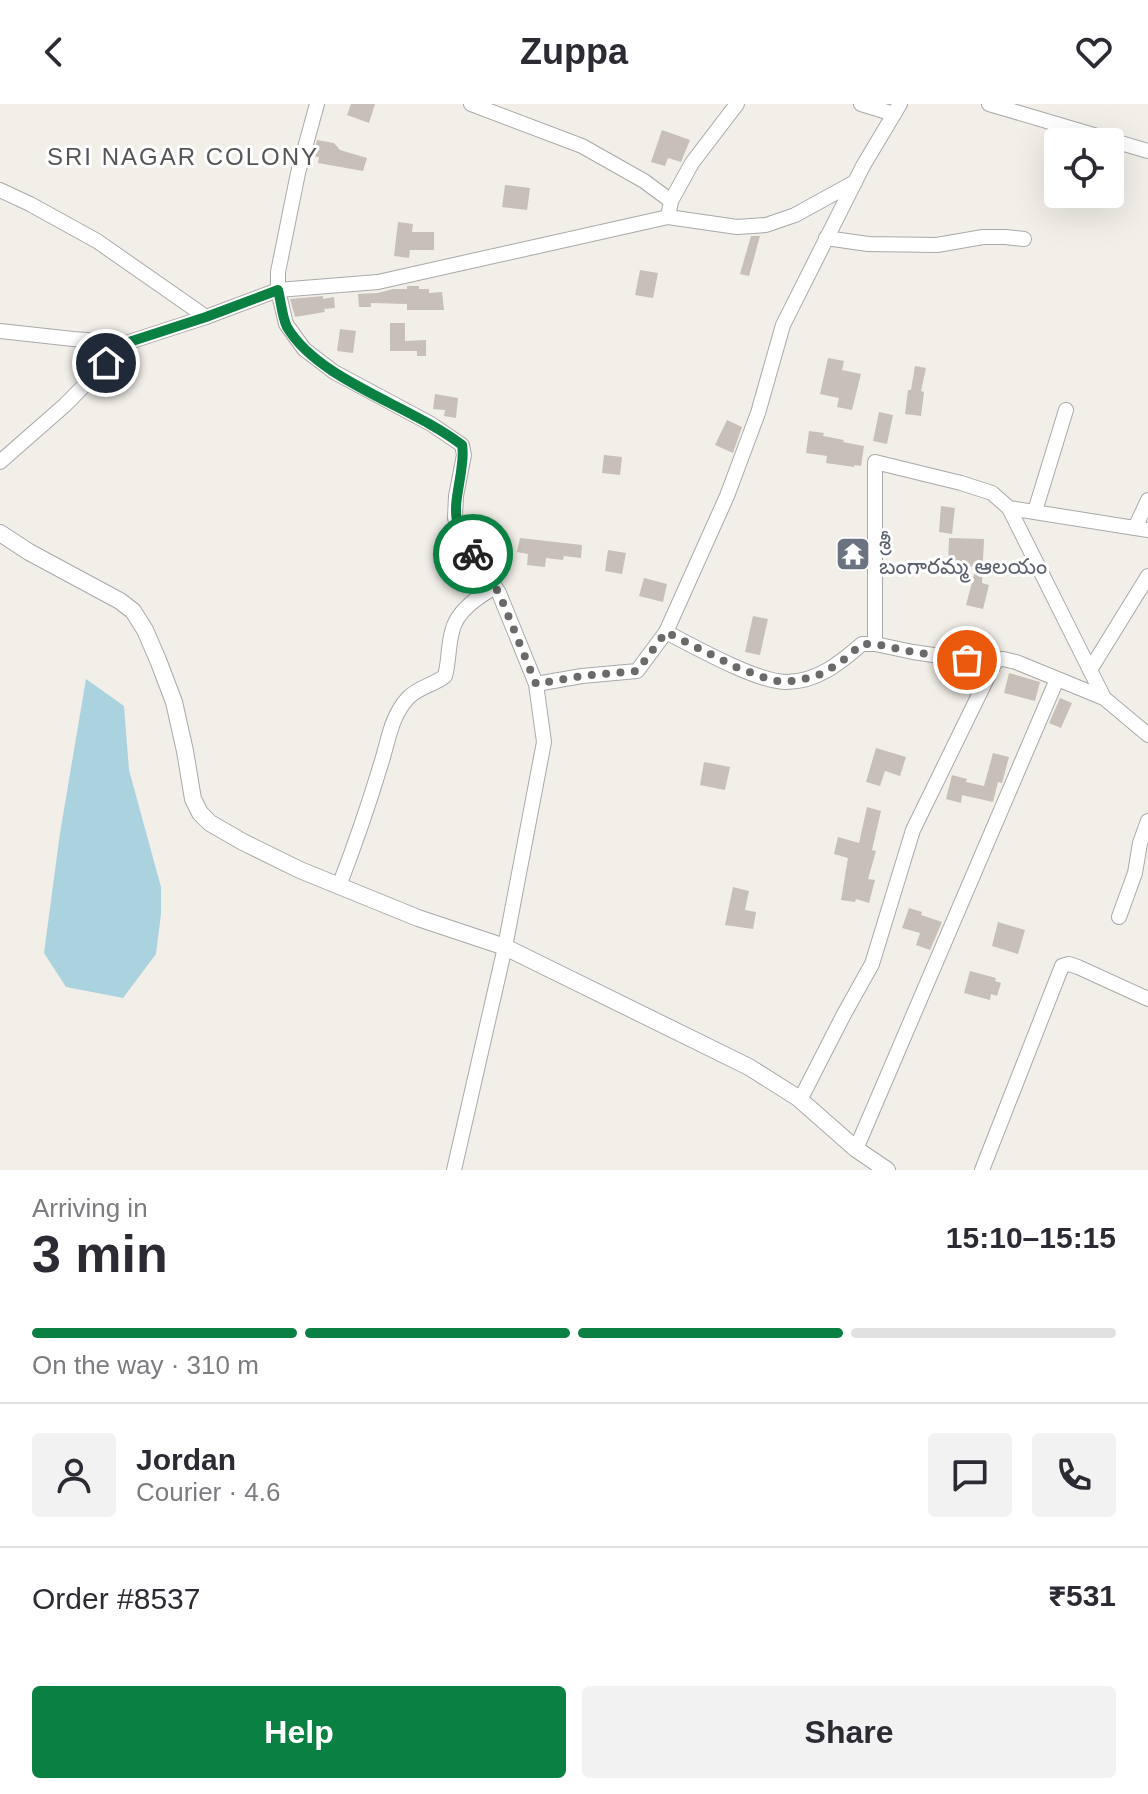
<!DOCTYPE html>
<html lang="en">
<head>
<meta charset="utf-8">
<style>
	:root { --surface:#fff; --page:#f2f2f3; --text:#2b2b33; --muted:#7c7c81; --line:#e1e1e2; --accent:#0b8043 }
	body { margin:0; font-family:Arial,"Noto Sans Telugu",sans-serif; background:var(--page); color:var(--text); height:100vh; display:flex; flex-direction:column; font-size:30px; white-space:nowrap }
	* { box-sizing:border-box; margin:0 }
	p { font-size:26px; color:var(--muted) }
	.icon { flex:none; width:44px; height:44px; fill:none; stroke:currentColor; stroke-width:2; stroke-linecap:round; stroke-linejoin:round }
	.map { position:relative; height:1066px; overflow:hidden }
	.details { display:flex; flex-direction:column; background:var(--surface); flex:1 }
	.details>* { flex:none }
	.controls { position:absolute; left:1044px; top:24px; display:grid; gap:16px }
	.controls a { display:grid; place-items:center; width:80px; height:80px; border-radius:8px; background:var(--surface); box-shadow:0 8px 32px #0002; font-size:40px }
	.pin { position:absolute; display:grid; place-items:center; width:68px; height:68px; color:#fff; margin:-34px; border:4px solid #fff; border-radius:50%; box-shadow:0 2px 8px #0007 }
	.courier { position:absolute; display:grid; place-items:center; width:80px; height:80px; margin:-40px; border:6px solid #0b8043; border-radius:50%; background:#fff; color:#222; box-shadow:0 2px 10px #0007 }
	.summary em { font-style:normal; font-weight:700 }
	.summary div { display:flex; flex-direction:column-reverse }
	.summary { display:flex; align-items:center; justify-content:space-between; height:136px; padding:0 32px }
	h1 { font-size:52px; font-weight:700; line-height:60px }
	.bar { display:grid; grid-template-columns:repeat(4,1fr); gap:12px 8px; align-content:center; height:96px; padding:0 32px }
	.bar i { height:10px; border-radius:6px; background:var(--line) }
	.bar .on { background:var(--accent) }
	.bar p { grid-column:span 4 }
	.line { display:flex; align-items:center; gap:20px; padding:0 32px; border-top:2px solid var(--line) }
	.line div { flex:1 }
	.round { display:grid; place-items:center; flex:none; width:84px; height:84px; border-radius:8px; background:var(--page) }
	.primary-button { display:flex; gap:16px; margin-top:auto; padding:16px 32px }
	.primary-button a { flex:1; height:92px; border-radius:8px; background:var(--accent); color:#fff; font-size:32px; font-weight:700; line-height:92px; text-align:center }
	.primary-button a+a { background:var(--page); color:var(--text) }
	header { display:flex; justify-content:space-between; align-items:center; height:104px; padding:0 32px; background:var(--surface); font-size:36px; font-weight:700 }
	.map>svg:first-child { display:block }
	.water { fill:#aad3df }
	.building { fill:#c7bfb8 }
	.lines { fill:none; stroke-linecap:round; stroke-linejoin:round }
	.minor-casing { stroke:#a9a9a9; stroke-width:16 }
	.tertiary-casing { stroke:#a9a9a9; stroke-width:18 }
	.minor { stroke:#fff; stroke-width:14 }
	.tertiary { stroke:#fff; stroke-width:16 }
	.done { stroke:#6b6a68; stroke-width:8; stroke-dasharray:0 14.4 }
	.route { stroke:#0b8043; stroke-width:10 }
	.labels { text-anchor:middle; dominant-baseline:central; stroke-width:6; stroke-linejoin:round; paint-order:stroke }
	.worship-label { font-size:22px; fill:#5b616d; stroke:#fff; text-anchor:start }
	.neighbourhood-label { font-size:24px; letter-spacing:2px; fill:#555; stroke:#fff }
</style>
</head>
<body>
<header><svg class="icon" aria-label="back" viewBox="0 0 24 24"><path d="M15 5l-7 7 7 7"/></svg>Zuppa<svg class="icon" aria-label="heart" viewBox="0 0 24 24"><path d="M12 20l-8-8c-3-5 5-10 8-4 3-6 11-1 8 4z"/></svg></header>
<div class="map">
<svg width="1148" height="1066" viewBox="0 0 1148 1066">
	<rect width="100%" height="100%" fill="#f2efe9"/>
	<path class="water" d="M 86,575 L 124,602 L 129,666 L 161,783 L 161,810 L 156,850 L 123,894 L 66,883 L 44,849 L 60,729 Z"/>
	<g class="building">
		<path d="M 351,0 L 375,0 L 369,19 L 347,11 Z"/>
		<path d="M 662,26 L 690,36 L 681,58 L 668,54 L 665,62 L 651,58 Z"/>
		<path d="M 317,36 L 334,39 L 340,46 L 367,54 L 363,67 L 318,59 L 319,53 L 313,52 Z"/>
		<path d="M 505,81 L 530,84 L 527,106 L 502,103 Z"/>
		<path d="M 398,118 L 413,120 L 412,128 L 434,128 L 434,146 L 410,146 L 409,154 L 394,152 Z"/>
		<path d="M 751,132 L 760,132 L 749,172 L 740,170 Z"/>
		<path d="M 640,166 L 658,169 L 653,194 L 635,191 Z"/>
		<path d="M 407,182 L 419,182 L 419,185 L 429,185 L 429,189 L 442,188 L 444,206 L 407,206 L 407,200 L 371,199 L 371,203 L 359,203 L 358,190 L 378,189 L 393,185 L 407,185 Z"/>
		<path d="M 323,192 L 323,195 L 334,193 L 335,204 L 324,205 L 325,208 L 295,213 L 290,195 Z"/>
		<path d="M 390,219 L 405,219 L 405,237 L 426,236 L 426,252 L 417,252 L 417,247 L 390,247 Z"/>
		<path d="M 340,225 L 356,227 L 353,249 L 337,247 Z"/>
		<path d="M 828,254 L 844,257 L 842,266 L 861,270 L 852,306 L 837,303 L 839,294 L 820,290 Z"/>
		<path d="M 915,262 L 926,264 L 921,287 L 924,288 L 921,312 L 905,310 L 908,286 L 911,286 Z"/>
		<path d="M 435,290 L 458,294 L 456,314 L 444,312 L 445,306 L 433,305 Z"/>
		<path d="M 879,308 L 893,311 L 887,340 L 873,337 Z"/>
		<path d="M 727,316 L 742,323 L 733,349 L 715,341 Z"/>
		<path d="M 809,327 L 824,329 L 823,332 L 844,336 L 843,338 L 864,342 L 861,362 L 855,361 L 854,363 L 826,359 L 827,352 L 806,349 Z"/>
		<path d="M 604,351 L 622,353 L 620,371 L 602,369 Z"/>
		<path d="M 941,402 L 955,404 L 952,430 L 939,428 Z"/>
		<path d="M 520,434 L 582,441 L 581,454 L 564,452 L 563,456 L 546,454 L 545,463 L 527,461 L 528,450 L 517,448 Z"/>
		<path d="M 949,434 L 984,435 L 982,479 L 989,481 L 983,505 L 966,501 L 976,463 L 948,462 Z"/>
		<path d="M 608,446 L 626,449 L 622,470 L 605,467 Z"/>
		<path d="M 644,474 L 667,480 L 663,498 L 639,492 Z"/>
		<path d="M 753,512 L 768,515 L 760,551 L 745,548 Z"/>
		<path d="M 1009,569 L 1040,578 L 1035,597 L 1004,589 Z"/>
		<path d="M 1060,594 L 1072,599 L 1061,624 L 1049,619 Z"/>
		<path d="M 876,644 L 906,653 L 900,672 L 885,667 L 880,682 L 866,678 Z"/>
		<path d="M 993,649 L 1009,653 L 1002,679 L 998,678 L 993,698 L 962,691 L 961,699 L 946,695 L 952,671 L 967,675 L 966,678 L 984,682 Z"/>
		<path d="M 704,658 L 730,663 L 725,686 L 700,681 Z"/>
		<path d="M 867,703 L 881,707 L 872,746 L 876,747 L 868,775 L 875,776 L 869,799 L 856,795 L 855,798 L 841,796 L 848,754 L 834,750 L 838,733 L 859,739 Z"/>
		<path d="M 733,783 L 749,787 L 745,806 L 756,808 L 753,825 L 725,821 Z"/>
		<path d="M 909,804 L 922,808 L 921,811 L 942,818 L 930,846 L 916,841 L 920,829 L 902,824 Z"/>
		<path d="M 998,818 L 1025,826 L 1018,850 L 992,842 Z"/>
		<path d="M 970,867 L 996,874 L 995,877 L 1001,879 L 997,892 L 991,890 L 990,896 L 964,889 Z"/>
	</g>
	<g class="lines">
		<g class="minor-casing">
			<g id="minor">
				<path d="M 317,0 L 298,69 L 278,168 L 278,186 L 286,220 L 304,245 L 334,268 L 431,320 L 462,341 L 464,351 L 456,392 L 455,414 L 461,432 L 499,489 L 536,580 L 544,638 L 505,843 L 454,1066"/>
				<path d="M 471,0 L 582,42 L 644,77 L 671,97 L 668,113"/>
				<path d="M 861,0 L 894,10"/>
				<path d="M 989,0 L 1148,47"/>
				<path d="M 0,86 L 30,100 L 97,137 L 206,213"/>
				<path d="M 671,97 L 692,59 L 737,0"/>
				<path d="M 826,134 L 868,140 L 937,141 L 983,133 L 1005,133 L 1024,135"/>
				<path d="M 0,227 L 73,235 L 126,239 L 206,213 L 278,186 L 378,178 L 668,113 L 737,123 L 766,121 L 795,111 L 855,78"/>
				<path d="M 0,358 L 65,301 L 126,239"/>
				<path d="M 1009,404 L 1104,594"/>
				<path d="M 1035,407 L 1066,306"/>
				<path d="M 1135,424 L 1148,396"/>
				<path d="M 666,528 C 693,542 757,578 786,578 C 817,578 840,559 862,540 L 875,540 L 913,548 L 967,556 L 1003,555 L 1016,558 L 1104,594 L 1148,631"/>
				<path d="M 875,540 L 875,358 L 961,379 L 992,389 L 1009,404 L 1148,426"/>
				<path d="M 1090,566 L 1148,472"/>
				<path d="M 536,580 L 582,572 L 637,567 L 666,528 L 727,392 L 758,309 L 783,221 L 863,62 L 900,0"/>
				<path d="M 339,782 C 354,743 368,703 380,663 C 388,640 390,613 408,594 C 418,583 434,581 445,572 C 449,558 448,542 452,528 C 456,507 478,493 495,483"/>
				<path d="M 1119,813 L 1135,769 L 1140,739 L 1148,717"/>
				<path d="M 800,996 L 843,912 L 872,860 L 913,726 L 996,556"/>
				<path d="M 856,1045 L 1055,580 L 1059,576"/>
				<path d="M 982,1066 L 1062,862 L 1069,860 L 1078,863 L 1148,895"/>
			</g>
		</g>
		<g class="tertiary-casing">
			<path id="tertiary" d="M 0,429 L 29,448 L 120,497 L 133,507 L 145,526 L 158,556 L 174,598 L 185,647 L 193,695 L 200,709 L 210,719 L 243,738 L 300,766 L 418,814 L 505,843 L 749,963 L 798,994 L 856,1045 L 887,1066"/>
		</g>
		<use href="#minor" class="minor"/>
		<use href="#tertiary" class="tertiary"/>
	</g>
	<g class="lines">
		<path class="done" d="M 473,450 L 499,489 L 536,580 L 582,572 L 637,567 L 666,528 L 736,563 L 771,576 L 784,578 L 801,576 L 821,570 L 841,558 L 862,540 L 875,540 L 913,548 L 967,556"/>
		<path class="route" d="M 106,259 L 126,239 L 206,213 L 278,186 C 281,197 282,213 287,223 C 319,277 412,302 462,341 C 464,351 462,358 461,368 C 455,407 450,414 473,450"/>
	</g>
	<defs>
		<g id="temple-square" transform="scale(1.8)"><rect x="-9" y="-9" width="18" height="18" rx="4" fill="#6b7280" stroke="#fff"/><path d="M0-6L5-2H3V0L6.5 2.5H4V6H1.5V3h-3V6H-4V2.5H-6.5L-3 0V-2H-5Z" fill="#fff"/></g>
	</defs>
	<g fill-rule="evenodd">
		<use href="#temple-square" x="853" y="450"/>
	</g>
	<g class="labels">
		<g class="worship-label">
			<text x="879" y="437">శ్రీ<tspan x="879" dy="25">బంగారమ్మ ఆలయం</tspan></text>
		</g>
		<g class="neighbourhood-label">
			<text x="183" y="52">SRI NAGAR COLONY</text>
		</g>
	</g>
</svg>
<div class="controls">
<a><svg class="icon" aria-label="locate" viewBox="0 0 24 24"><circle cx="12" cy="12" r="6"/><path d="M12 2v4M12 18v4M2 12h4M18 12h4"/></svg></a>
</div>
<div class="pin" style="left:967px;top:556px;background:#ea580c"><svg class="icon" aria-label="bag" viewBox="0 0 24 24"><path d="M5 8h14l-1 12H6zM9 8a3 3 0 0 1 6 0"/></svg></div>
<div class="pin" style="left:106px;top:259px;background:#1f2937"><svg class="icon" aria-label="home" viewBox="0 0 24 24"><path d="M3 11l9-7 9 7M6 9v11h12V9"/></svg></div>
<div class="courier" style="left:473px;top:450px"><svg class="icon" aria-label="bike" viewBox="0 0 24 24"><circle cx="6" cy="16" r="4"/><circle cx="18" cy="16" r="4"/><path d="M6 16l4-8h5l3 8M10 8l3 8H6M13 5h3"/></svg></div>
</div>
<section class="details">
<div class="summary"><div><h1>3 min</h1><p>Arriving in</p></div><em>15:10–15:15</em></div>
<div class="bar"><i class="on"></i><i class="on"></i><i class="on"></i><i></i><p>On the way · 310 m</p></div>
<div class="line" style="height:144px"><a class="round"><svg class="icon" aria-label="person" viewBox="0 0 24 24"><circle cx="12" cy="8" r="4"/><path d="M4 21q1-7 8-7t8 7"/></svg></a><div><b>Jordan</b><p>Courier · 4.6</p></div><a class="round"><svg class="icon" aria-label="chat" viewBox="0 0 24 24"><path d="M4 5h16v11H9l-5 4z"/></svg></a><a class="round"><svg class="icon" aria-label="phone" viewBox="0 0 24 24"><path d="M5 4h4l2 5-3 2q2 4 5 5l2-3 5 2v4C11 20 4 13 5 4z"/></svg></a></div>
<div class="line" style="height:104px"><div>Order #8537</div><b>₹531</b></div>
<div class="primary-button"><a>Help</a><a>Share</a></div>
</section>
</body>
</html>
